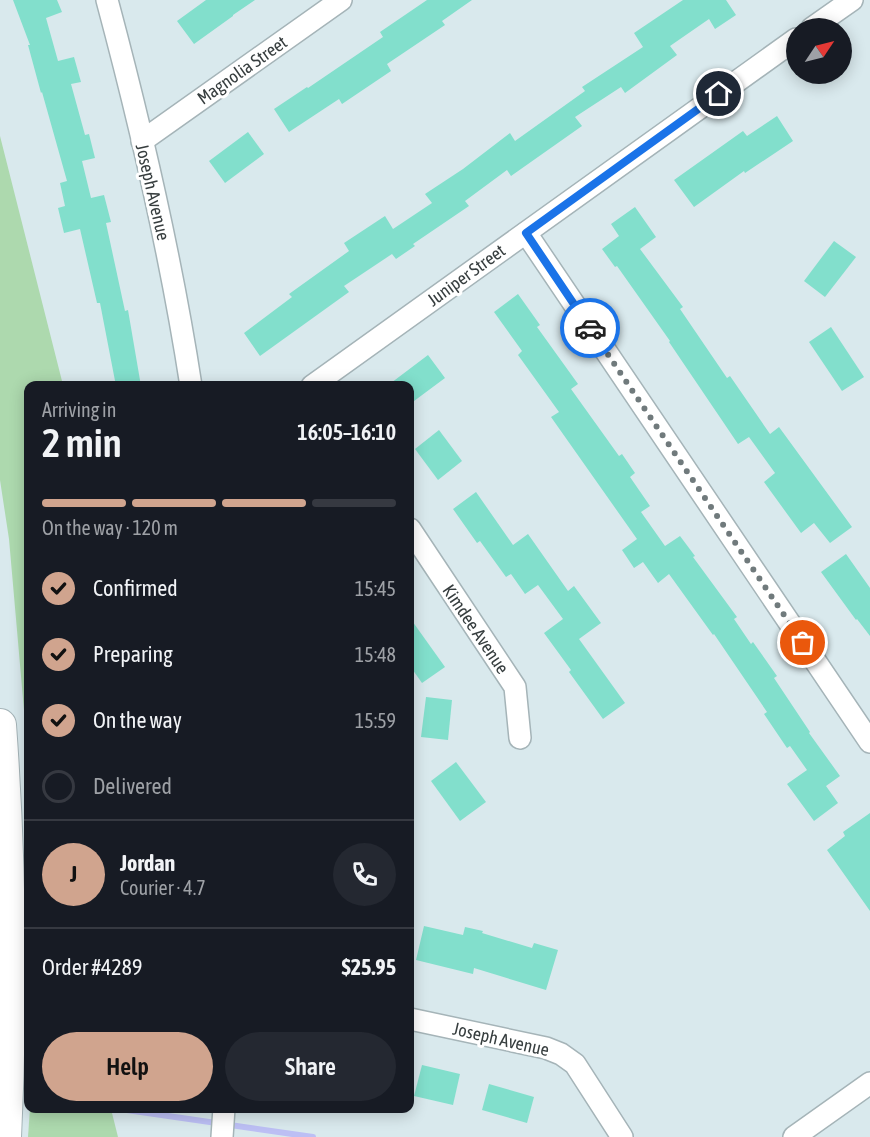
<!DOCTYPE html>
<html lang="en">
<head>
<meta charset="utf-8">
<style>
	:root { --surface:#171b24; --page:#242831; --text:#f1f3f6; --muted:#9ea1a6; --line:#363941; --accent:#d0a48e }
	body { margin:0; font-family:"Asap Condensed",sans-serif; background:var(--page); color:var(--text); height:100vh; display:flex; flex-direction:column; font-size:22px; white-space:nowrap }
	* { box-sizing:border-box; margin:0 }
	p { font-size:20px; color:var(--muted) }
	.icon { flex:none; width:33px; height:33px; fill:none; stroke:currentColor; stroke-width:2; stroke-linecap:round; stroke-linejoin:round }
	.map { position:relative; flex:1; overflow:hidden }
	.panel { position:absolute; left:24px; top:381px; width:390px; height:732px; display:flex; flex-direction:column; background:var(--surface); border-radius:12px; box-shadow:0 3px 15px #0003 }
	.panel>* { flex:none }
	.needle { width:39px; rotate:55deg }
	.controls { position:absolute; left:786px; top:18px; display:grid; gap:12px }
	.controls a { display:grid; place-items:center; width:66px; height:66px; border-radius:50%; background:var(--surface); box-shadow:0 3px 15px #0003; font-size:30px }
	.pin { position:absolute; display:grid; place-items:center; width:51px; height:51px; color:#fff; margin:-26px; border:3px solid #fff; border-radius:50%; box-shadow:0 2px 6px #0007 }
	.courier { position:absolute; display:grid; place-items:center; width:60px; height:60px; margin:-30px; border:4px solid #1a73e8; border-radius:50%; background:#fff; color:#222; box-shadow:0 2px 8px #0007 }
	.summary em { font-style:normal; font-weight:600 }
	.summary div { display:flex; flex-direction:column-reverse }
	.summary { display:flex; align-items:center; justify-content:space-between; height:102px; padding:0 18px }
	h1 { font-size:39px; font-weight:600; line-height:45px }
	.bar { display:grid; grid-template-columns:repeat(4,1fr); gap:9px 6px; align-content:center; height:72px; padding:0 18px }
	.bar i { height:8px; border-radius:4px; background:var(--line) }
	.bar .active { background:var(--accent) }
	.bar p { grid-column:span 4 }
	.line { display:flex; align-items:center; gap:15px; padding:0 18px; border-top:2px solid var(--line) }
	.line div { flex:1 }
	.round { display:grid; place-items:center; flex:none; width:63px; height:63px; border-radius:32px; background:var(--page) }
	ol { padding:0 18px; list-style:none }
	li { display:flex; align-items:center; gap:18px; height:66px }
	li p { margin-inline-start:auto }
	li .icon { padding:6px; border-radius:50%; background:var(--accent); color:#111; stroke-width:4 }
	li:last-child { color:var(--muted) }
	li i { width:33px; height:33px; border:3px solid var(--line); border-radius:50% }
	.action { display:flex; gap:12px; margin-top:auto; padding:12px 18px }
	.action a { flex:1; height:69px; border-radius:36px; background:var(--accent); color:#111; font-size:24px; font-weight:600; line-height:69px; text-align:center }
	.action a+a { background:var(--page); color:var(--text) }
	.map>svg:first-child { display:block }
	.green { fill:#add9ae }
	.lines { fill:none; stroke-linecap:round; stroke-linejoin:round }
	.stream { stroke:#bcbff4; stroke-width:6 }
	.building { fill:#82dfcc }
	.minor-casing { stroke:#a5b4b8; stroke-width:24 }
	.highway-casing { stroke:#a5b4b8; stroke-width:34 }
	.minor { stroke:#fff; stroke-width:21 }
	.highway { stroke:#fff; stroke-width:32 }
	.done { stroke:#707a7c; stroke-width:6; stroke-dasharray:0 10.8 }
	.route { stroke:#1a73e8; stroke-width:8 }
	.labels { text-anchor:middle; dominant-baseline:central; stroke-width:6; stroke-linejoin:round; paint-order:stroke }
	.street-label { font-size:18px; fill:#373e3f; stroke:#fff }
</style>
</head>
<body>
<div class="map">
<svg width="870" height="1137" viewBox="0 0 870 1137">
	<rect width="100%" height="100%" fill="#d9e9ed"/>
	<g class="green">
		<path d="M 0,136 L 63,385 L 28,386 L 28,756 L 9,539 L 0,480 Z"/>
		<path d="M 30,1108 L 111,1109 L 118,1137 L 28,1137 Z"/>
	</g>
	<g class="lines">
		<path class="stream" d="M 113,1108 L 313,1137"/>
	</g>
	<g class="building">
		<path d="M 13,0 L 57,0 L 62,12 L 46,18 L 58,61 L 74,57 L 81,82 L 71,84 L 85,135 L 89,134 L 95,158 L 82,161 L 91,198 L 104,195 L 111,222 L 106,223 L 125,311 L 128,310 L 141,386 L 116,386 L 100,303 L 97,303 L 80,229 L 64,233 L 58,208 L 65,206 L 60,183 L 67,181 L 42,92 L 41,93 L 28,45 L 30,45 Z"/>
		<path d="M 206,0 L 255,0 L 233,15 L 233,16 L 194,44 L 177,21 Z"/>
		<path d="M 427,0 L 472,0 L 442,21 L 445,25 L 387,64 L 391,71 L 342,104 L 339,99 L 289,132 L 274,109 L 307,87 L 308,88 L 383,37 L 380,32 Z"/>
		<path d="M 683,0 L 726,0 L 736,15 L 715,29 L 709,19 L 670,46 L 677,55 L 625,93 L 621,87 L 575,117 L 582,126 L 511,176 L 507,170 L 465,201 L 469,206 L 413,244 L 415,246 L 396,259 L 392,254 L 344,286 L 349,292 L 260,356 L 244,333 L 292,297 L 289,294 L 349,251 L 344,243 L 385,216 L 393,229 L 432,203 L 425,194 L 463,169 L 510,133 L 515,141 L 585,91 L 582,87 L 643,47 L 634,33 Z"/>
		<path d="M 777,116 L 793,141 L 745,173 L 744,171 L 694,207 L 674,180 L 743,131 L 747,136 Z"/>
		<path d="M 248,132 L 264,154 L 225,183 L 209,161 Z"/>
		<path d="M 635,207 L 656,237 L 640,249 L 683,307 L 680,309 L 727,378 L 730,376 L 770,434 L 779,427 L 852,527 L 830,543 L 814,523 L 801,533 L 764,482 L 775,473 L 749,437 L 738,444 L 669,342 L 670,341 L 617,266 L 615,267 L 602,249 L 619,236 L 611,224 Z"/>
		<path d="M 834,241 L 856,257 L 825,297 L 804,281 Z"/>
		<path d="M 518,294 L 540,325 L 537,327 L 578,384 L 571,389 L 619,456 L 622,454 L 635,473 L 630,477 L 650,506 L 641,512 L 665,546 L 680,536 L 695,556 L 693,557 L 737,617 L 734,619 L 751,644 L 753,642 L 777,676 L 774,678 L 810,732 L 809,733 L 840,776 L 826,786 L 838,803 L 814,821 L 787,784 L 807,770 L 790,746 L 787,748 L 764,714 L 767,712 L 714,634 L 713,635 L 669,574 L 658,583 L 643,562 L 634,568 L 622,550 L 637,539 L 551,417 L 559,412 L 518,355 L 522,351 L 494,312 Z"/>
		<path d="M 831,327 L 864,377 L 842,391 L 809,342 Z"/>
		<path d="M 428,355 L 445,378 L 410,404 L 410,386 L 387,386 Z"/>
		<path d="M 439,430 L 462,461 L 438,480 L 415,449 Z"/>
		<path d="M 476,492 L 513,545 L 528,534 L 568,591 L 574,586 L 601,623 L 579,639 L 625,703 L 603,719 L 569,672 L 571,670 L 544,633 L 563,619 L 538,585 L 525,594 L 511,574 L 506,577 L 480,541 L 477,543 L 453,509 Z"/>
		<path d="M 846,554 L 870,588 L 870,636 L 857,619 L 856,620 L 821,572 Z"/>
		<path d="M 410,618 L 445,667 L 422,683 L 410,666 Z"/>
		<path d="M 426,697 L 452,700 L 448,740 L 421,737 Z"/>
		<path d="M 456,762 L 486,802 L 460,821 L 431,781 Z"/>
		<path d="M 870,813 L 870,911 L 827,850 L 845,836 L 843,832 Z"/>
		<path d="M 424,926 L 463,935 L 465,927 L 483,931 L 482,933 L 532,948 L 534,943 L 558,950 L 546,990 L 474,968 L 473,974 L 416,960 Z"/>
		<path d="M 422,1065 L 460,1074 L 453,1105 L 414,1096 Z"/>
		<path d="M 489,1084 L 534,1097 L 527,1123 L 482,1110 Z"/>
	</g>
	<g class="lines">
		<g class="minor-casing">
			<g id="minor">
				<path d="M 107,0 C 141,127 171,256 191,386"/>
				<path d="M 812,28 L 852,0"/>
				<path d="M 142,141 L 341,0"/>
				<path d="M 526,233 L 870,742"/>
				<path d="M 312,386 L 796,39"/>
				<path d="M 410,529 L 515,687 L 520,738"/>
				<path d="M 410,1019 L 546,1048 L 561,1054 L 575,1064 L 622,1137"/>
				<path d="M 222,1137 L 224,1108"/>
				<path d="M 794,1137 L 870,1083"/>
			</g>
		</g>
		<g class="highway-casing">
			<path id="highway" d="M 0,725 C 10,862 12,1000 5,1137"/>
		</g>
		<use href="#minor" class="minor"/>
		<use href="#highway" class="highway"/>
	</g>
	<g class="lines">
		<path class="done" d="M 590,328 L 803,643"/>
		<path class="route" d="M 590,328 L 526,233 L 719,94"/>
	</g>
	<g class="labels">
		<g class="street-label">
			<text transform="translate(242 70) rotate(-35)">Magnolia Street</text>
			<text transform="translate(153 192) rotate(77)">Joseph Avenue</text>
			<text transform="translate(466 275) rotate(-36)">Juniper Street</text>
			<text transform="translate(476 629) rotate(56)">Kimdee Avenue</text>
			<text transform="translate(501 1039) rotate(13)">Joseph Avenue</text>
		</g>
	</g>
</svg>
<div class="controls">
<a><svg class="needle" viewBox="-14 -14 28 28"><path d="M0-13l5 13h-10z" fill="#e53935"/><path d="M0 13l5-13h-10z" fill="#9ea1a6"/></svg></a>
</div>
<div class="pin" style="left:803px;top:643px;background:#ea580c"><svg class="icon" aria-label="bag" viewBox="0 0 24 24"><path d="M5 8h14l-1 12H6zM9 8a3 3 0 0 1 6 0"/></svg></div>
<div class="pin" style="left:719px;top:94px;background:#1f2937"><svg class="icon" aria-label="home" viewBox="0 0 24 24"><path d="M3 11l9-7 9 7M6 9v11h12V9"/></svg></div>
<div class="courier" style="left:590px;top:328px"><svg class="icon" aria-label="car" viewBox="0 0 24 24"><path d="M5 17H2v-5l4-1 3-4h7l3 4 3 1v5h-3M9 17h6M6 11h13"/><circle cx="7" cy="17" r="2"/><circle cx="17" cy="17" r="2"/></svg></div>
<section class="panel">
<div class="summary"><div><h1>2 min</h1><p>Arriving in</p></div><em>16:05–16:10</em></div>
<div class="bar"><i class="active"></i><i class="active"></i><i class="active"></i><i></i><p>On the way · 120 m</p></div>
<ol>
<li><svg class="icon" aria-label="check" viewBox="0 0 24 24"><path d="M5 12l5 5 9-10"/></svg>Confirmed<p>15:45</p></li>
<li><svg class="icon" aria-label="check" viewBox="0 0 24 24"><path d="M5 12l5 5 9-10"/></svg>Preparing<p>15:48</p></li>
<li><svg class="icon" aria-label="check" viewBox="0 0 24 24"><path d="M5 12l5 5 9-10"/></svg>On the way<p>15:59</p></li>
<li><i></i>Delivered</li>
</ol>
<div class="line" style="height:108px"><b class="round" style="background:var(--accent);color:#111">J</b><div><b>Jordan</b><p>Courier · 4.7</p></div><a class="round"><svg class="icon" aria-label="phone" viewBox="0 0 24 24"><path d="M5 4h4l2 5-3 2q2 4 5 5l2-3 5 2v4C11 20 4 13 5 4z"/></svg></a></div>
<div class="line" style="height:78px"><div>Order #4289</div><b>$25.95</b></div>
<div class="action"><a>Help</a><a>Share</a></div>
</section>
</div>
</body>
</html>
